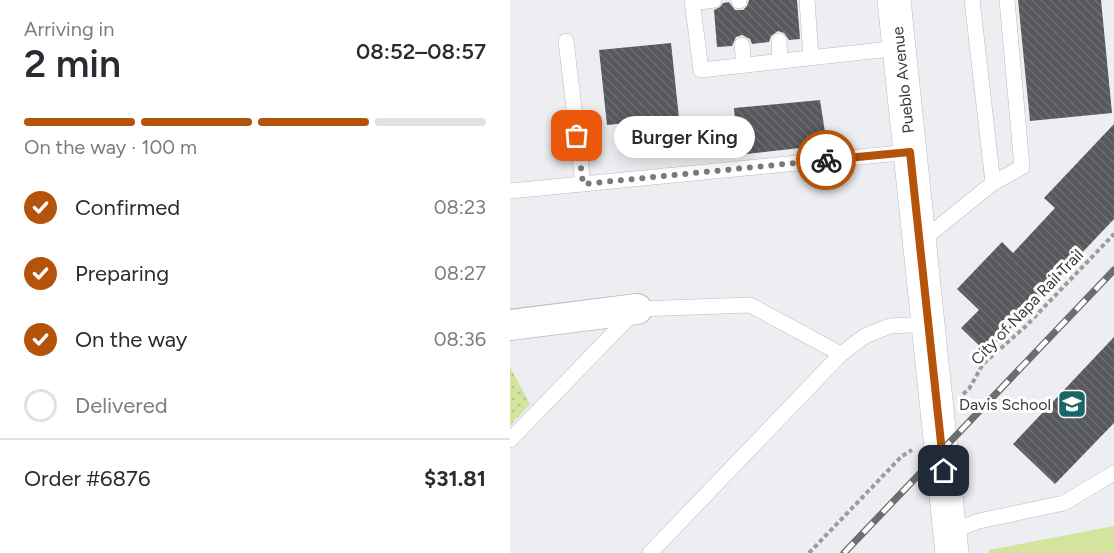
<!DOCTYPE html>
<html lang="en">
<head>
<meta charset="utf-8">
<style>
	:root { --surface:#fff; --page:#f7f7f7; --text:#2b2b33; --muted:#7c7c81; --line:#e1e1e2; --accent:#b45309 }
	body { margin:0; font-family:Figtree,sans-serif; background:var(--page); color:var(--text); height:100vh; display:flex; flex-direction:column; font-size:22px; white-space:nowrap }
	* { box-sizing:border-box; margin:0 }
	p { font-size:20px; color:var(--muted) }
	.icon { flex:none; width:33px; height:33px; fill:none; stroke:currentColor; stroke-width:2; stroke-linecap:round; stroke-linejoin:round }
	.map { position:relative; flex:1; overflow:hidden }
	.details { display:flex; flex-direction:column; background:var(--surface); width:510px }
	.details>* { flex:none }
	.pin { position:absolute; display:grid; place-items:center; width:51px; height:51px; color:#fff; margin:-26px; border-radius:12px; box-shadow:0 3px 9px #0006 }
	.courier { position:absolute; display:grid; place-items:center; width:60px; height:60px; margin:-30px; border:4px solid #b45309; border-radius:50%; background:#fff; color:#222; box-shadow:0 2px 8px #0007 }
	.bubble { position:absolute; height:42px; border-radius:21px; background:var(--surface); box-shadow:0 3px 15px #0003; font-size:20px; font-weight:600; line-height:42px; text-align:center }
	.overview em { font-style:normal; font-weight:600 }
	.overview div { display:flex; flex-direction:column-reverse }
	.overview { display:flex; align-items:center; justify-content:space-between; height:102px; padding:0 24px }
	h1 { font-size:39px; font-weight:600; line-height:45px }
	.bar { display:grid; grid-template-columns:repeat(4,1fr); gap:9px 6px; align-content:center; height:72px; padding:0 24px }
	.bar i { height:8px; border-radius:4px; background:var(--line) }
	.bar .selected { background:var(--accent) }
	.bar p { grid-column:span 4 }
	.line { display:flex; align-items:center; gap:15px; padding:0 24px; border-top:2px solid var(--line) }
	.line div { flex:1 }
	ol { padding:0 24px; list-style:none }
	li { display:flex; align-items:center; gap:18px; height:66px }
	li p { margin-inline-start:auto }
	li .icon { padding:6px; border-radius:50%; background:var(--accent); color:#fff; stroke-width:4 }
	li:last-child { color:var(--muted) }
	li i { width:33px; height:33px; border:3px solid var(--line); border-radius:50% }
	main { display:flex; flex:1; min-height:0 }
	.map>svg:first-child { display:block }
	.grass { fill:url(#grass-dots) }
	.garden { fill:#d4e49f }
	.building { fill:url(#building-back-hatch) }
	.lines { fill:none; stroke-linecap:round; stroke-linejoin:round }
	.lane-casing { stroke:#bbbbbf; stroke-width:16 }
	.street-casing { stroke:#bbbbbf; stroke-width:32 }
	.secondary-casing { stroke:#bbbbbf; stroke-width:34 }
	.path { stroke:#9c9c9f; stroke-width:4; stroke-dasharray:4.5 3; stroke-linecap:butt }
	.lane { stroke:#fff; stroke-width:15 }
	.street { stroke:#fff; stroke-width:30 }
	.secondary { stroke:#fff; stroke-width:33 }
	.rail-casing { stroke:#6d6d70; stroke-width:7 }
	.rail { stroke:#fff; stroke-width:4.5; stroke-dasharray:14; stroke-linecap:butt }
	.done { stroke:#797a7c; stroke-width:6; stroke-dasharray:0 10.8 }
	.route { stroke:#b45309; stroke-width:8 }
	.labels { text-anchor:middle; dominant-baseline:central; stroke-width:6; stroke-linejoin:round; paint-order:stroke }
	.street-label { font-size:16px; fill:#3b3b3d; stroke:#fff }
	.poi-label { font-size:16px; fill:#3b3b3d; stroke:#fff; text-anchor:end }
</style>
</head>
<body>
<main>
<section class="details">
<div class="overview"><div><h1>2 min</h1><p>Arriving in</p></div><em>08:52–08:57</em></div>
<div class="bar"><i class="selected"></i><i class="selected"></i><i class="selected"></i><i></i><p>On the way · 100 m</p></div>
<ol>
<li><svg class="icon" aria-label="check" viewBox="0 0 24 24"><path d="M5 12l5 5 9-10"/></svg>Confirmed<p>08:23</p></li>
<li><svg class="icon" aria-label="check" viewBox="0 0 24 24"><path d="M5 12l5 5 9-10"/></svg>Preparing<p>08:27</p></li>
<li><svg class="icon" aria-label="check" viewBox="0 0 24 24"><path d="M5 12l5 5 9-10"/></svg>On the way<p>08:36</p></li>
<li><i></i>Delivered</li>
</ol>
<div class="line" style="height:78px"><div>Order #6876</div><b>$31.81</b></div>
</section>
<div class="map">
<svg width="604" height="553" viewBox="0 0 604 553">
	<defs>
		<pattern id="grass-dots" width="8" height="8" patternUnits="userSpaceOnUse" patternTransform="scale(1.5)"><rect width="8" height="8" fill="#d4e49f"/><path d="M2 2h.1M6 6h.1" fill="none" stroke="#b7c48a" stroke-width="1.8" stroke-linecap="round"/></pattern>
		<pattern id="building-back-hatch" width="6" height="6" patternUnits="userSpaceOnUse" patternTransform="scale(1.5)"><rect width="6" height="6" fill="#58595c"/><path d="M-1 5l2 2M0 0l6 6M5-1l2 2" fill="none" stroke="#6e6e71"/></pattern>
	</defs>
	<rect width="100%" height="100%" fill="#edeef2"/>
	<path class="grass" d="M 0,367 L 20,404 L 0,426 Z"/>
	<path class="garden" d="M 604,526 L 604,553 L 479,553 L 479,550 Z"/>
	<g class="building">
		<path d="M 239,0 L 287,0 L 290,39 L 279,40 L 274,33 L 268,31 L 261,36 L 259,42 L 242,44 L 240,39 L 232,35 L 226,37 L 222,46 L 207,47 L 204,10 L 210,7 L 213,3 L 219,2 L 225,10 L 233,10 L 237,6 Z"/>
		<path d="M 508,0 L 591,0 L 602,113 L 520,121 Z"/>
		<path d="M 161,43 L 169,118 L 97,125 L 89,50 Z"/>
		<path d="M 310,100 L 317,145 L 228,155 L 224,108 Z"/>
		<path d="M 604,124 L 604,219 L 477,353 L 451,328 L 469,310 L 447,289 L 492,242 L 503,253 L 545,208 L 534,198 Z"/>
		<path d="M 604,337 L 604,423 L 545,484 L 503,444 Z"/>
	</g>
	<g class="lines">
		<g class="lane-casing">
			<g id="lane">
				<path d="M 182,0 L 191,70 L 389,48"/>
				<path d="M 229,0 L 229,1"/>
				<path d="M 297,0 L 301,57"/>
				<path d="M 462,0 L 483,183"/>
				<path d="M 182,3 L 204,0"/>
				<path d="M 56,41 L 73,184"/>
				<path d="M 269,41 L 270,61"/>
				<path d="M 232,45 L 234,65"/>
				<path d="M 0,191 L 400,152"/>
				<path d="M 410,242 L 483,183 L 512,167 L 497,0"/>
				<path d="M 0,440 L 127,309 L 240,305 L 331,354"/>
				<path d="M 440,532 L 469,521 L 554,503 L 604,473"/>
				<path d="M 140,553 L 331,354 L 355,336 L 380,326 L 418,324"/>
			</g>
		</g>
		<g class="street-casing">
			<path id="street" d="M 0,325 L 127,309"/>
		</g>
		<g class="secondary-casing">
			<path id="secondary" d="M 384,0 L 442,553"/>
		</g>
		<g class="path">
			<path d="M 453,394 L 459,389 L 473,364 L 516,326 L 604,234"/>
			<path d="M 299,553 L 392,456 L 402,450"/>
		</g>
		<use href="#lane" class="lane"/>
		<use href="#street" class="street"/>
		<use href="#secondary" class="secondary"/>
		<g class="rail-casing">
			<path id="rail" d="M 334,553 L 604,270"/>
		</g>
		<use href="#rail" class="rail"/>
	</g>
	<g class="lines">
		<path class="done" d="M 67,136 L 73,184 L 316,160"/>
		<path class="route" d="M 316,160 L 400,152 L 434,471"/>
	</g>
	<defs>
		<g id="school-square" transform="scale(1.5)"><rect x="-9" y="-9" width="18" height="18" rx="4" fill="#186665" stroke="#fff"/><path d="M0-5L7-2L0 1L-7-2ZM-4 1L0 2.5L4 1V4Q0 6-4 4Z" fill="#fff"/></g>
	</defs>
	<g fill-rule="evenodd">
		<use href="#school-square" x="562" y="404"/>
	</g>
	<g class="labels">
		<g class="street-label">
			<text transform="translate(393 80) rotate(-96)">Pueblo Avenue</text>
			<text transform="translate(517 307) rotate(-46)">City of Napa Rail Trail</text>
		</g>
		<g class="poi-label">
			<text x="541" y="404">Davis School</text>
		</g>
	</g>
</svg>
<div class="pin" style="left:67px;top:136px;background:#ea580c"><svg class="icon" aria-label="bag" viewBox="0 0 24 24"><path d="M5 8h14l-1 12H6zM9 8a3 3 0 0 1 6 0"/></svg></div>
<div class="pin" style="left:434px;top:471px;background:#1f2937"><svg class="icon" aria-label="home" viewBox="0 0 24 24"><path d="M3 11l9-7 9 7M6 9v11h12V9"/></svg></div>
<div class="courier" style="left:316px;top:160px"><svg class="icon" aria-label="bike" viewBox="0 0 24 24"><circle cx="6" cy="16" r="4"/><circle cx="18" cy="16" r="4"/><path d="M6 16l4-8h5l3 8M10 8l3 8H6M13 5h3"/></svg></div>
<div class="bubble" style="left:104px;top:116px;width:141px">Burger King</div>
</div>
</main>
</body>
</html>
